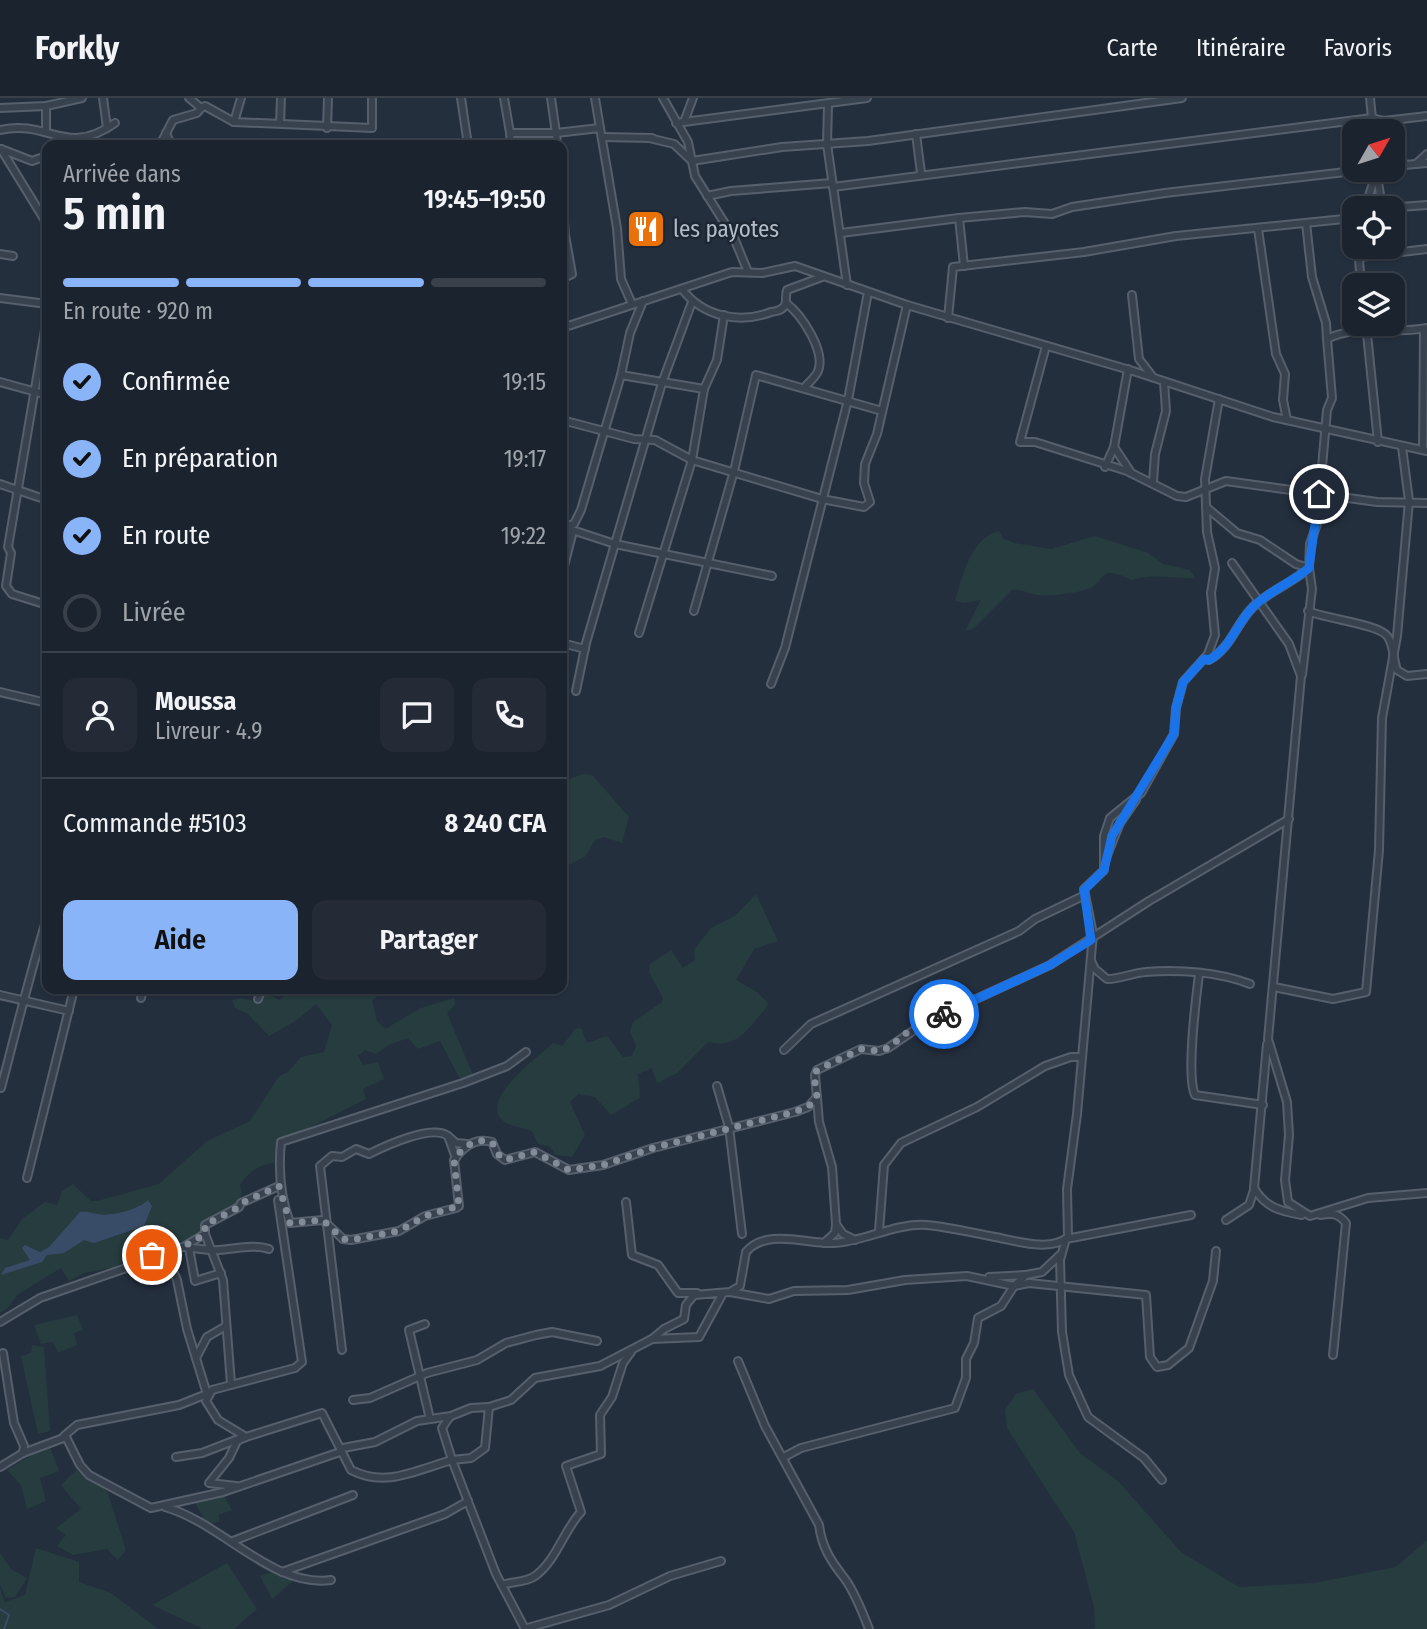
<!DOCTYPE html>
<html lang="fr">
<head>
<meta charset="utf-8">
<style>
	:root { --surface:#1b232e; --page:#242b36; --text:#f1f3f6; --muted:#a0a4aa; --line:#39404a; --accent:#8ab4f8 }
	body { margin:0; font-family:"Fira Sans Condensed",sans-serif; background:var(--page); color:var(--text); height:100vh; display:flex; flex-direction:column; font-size:26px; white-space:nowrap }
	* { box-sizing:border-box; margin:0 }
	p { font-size:23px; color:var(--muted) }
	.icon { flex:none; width:38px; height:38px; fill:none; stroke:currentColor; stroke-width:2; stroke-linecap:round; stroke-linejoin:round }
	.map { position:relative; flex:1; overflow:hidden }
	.drawer { position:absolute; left:42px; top:42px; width:525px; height:854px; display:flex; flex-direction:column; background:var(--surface); border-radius:14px; box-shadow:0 2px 5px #0004,0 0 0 2px var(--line) }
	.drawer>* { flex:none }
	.needle { width:46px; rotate:51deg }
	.fabs { position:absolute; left:1342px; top:21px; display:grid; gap:14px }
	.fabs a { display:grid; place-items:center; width:63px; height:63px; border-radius:14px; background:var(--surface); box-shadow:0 2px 5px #0004,0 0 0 2px var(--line); font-size:35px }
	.pin { position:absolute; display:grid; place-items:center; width:60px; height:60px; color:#fff; margin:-30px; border:4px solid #fff; border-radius:50%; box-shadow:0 2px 7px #0007 }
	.courier { position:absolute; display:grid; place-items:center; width:70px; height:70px; margin:-35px; border:5px solid #1a73e8; border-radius:50%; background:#fff; color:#222; box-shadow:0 2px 9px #0007 }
	.summary em { font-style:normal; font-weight:600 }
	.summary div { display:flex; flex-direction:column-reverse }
	.summary { display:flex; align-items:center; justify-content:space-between; height:119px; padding:0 21px }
	h1 { font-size:46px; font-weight:600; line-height:52px }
	.bar { display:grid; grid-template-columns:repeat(4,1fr); gap:10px 7px; align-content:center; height:84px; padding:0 21px }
	.bar i { height:9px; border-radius:5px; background:var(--line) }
	.bar .active { background:var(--accent) }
	.bar p { grid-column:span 4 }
	.line { display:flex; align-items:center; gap:18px; padding:0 21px; border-top:2px solid var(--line) }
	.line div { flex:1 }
	.round { display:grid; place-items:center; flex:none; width:74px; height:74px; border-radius:14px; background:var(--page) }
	ol { padding:0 21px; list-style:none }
	li { display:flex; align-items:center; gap:21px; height:77px }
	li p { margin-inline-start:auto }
	li .icon { padding:7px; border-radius:50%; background:var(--accent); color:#111; stroke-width:4 }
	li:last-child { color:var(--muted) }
	li i { width:38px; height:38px; border:4px solid var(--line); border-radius:50% }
	.action { display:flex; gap:14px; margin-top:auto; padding:14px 21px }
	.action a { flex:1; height:80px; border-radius:14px; background:var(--accent); color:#111; font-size:28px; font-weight:600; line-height:80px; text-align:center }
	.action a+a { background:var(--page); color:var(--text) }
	header { display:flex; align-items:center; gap:42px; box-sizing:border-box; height:98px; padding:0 35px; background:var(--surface); border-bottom:2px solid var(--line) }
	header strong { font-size:33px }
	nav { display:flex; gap:38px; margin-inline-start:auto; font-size:24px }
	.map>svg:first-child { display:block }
	.green { fill:#263c3f }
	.water { fill:#394c67 }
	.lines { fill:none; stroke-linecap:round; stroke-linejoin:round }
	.stream { stroke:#394c67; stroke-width:2 }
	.street-casing { stroke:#565f6c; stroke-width:10 }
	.street { stroke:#38414e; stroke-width:6 }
	.done { stroke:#828b98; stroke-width:7; stroke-dasharray:0 12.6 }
	.route { stroke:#1a73e8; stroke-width:9 }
	.labels { text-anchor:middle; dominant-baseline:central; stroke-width:5; stroke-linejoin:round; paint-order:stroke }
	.poi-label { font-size:23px; fill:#b4bcc9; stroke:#1d2633; text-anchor:start }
</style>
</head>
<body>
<header>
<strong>Forkly</strong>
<nav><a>Carte</a><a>Itinéraire</a><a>Favoris</a></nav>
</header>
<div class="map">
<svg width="1427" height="1531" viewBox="0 0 1427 1531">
	<rect width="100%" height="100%" fill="#242f3e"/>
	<g class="green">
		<path d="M 999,433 L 1004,441 L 1014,445 L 1051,451 L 1095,438 L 1148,455 L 1163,466 L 1190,472 L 1195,480 C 1173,481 1152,475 1132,482 C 1093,464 1110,485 1084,492 C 1072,496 1052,498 1039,497 C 1029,496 1022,491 1012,492 L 973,531 L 965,533 L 981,502 L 964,505 L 955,503 C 963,478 970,440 999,433 Z"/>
		<path d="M 582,676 L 592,677 L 629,719 L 622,745 L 604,739 L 595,742 L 586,758 L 569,767 L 562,749 L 562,681 L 565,683 Z"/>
		<path d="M 756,796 L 778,843 L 754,851 L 736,882 L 757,894 L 768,905 C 766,912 763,913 759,918 C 744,936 735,950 708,944 L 677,975 L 657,985 L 652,970 L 638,976 L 640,1000 L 611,1017 L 595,999 L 578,996 L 570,1004 L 585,1037 L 572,1059 L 556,1057 L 549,1048 L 538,1046 L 532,1033 C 522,1029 509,1029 501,1021 C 482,999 538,959 553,945 L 562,948 L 575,931 L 581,930 L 587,945 L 607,938 L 623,959 L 632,958 L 636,948 L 630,934 L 633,924 L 662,904 L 663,900 L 649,874 L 650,866 L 671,852 L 683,870 L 695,862 L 694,852 L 711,830 L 735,818 Z"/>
		<path d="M 290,891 L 389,891 L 372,902 L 377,923 L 385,931 L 421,910 L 454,900 L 455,907 L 447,915 L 473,977 L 460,981 L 440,943 L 418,951 L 408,940 L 389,947 L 376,956 L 365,952 L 358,958 L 363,967 L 378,964 L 384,981 L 363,991 L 366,1001 L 277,1046 L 274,1065 C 259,1067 249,1073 240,1087 L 242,1097 L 236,1105 L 209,1124 L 198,1137 L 110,1170 L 84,1175 L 69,1183 L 61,1170 L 17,1197 L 8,1210 L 0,1215 L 0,1140 L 8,1142 L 22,1121 L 45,1104 L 57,1107 L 62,1093 L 73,1086 L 91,1103 L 97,1103 L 159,1086 L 207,1043 L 250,1023 L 279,978 L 288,974 L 301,959 L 324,954 L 332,927 L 316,906 L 294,924 L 269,938 L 248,916 L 235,910 L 232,902 L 241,900 L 259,904 L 267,896 L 280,902 Z"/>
		<path d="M 77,1217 L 83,1232 L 74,1235 L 77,1247 L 58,1255 L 53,1244 L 41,1246 L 34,1227 Z"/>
		<path d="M 32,1247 L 44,1249 L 50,1333 L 38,1336 L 21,1258 L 31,1255 Z"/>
		<path d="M 1033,1291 L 1080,1355 L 1118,1383 L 1181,1454 L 1239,1489 L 1314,1485 L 1396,1469 L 1427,1442 L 1427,1531 L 1091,1531 L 1095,1530 L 1094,1509 L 1074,1434 L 1007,1330 L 1005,1312 L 1016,1296 Z"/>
		<path d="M 49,1346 L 59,1373 L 40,1380 L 46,1403 L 27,1411 L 21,1387 L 7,1372 Z"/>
		<path d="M 76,1372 L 107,1393 L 126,1452 L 118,1462 L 107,1451 L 73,1457 L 57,1448 L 66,1437 L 56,1430 L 81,1411 L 61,1387 Z"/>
		<path d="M 223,1396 L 232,1412 L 218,1417 L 220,1423 L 207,1427 L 193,1401 Z"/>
		<path d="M 36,1450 L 79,1464 L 79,1484 L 111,1495 L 158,1531 L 0,1531 L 0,1491 L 5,1504 L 25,1497 Z"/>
		<path d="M 0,1455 L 11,1471 L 27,1480 L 15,1499 L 6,1500 L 0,1487 Z"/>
		<path d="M 227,1465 L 257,1511 L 234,1531 L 203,1531 L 152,1507 Z"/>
		<path d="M 276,1473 L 293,1483 L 272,1501 L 260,1478 Z"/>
	</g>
	<path class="water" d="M 148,1102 L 152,1108 L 144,1128 L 94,1145 L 84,1142 L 64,1155 L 47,1157 L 42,1164 L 1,1177 L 5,1170 L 30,1162 L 22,1150 L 25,1147 L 40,1154 L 49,1149 L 80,1114 C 88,1113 90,1115 98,1116 C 110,1119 140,1111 148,1102 Z"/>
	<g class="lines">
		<path class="stream" d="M 0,1511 L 9,1517 L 4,1531"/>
		<g class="street-casing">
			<g id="street">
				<path d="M 103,0 L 107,30"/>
				<path d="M 189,0 L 201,10 L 205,8 L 234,24 L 241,0"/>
				<path d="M 461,0 L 468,47"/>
				<path d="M 504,0 L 510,35"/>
				<path d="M 595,0 L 600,30"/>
				<path d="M 663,0 L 688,44 L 695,78 L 734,140 L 748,174"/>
				<path d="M 1370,0 L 1372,20"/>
				<path d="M 828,7 L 827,46 L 847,187"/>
				<path d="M 0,10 L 46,8 L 82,0"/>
				<path d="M 234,24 L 372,30 L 372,0"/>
				<path d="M 684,24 L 693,0"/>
				<path d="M 280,25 L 281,0"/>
				<path d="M 676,25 L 867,0"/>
				<path d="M 327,30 L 328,0"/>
				<path d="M 0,32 C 50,21 65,60 115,25"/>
				<path d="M 46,33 L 46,8"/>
				<path d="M 166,35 L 171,47"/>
				<path d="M 916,36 L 921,75"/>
				<path d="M 602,39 L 652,40"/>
				<path d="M 649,40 L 674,46 L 692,63 L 782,49 L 868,43 L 1182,0"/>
				<path d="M 160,47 L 173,22 L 197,15 L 201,10"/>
				<path d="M 511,47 L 510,35 L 556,35 L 551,0"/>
				<path d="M 557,47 L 556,35 L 600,30 L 617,130 L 621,181 L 632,206"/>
				<path d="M 1,51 L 47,126"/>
				<path d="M 1,51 L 32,63 L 46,58"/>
				<path d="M 1416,66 L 1427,56"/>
				<path d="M 1393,68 L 1427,65"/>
				<path d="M 1377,77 L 1382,110"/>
				<path d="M 833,89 L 1372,20 L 1384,23 L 1427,18"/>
				<path d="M 562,96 L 565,137 L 572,176 L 562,181"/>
				<path d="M 707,98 L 731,93 L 832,85"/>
				<path d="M 1365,110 L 1376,76 L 1381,72"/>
				<path d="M 1387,110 L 1427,107"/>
				<path d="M 959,120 L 964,168"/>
				<path d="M 1306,125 L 1312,179 L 1326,225 L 1327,241"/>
				<path d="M 1258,131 L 1276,256 L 1285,276 L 1283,302 L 1287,322"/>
				<path d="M 841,135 L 959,120 L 1025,114 L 1052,116 L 1072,109 L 1165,95 L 1363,72"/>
				<path d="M 1358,149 L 1361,187"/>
				<path d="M 0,156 L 13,158"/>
				<path d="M 1360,159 L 1427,151"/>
				<path d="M 682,191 C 703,219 740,226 771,214 C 776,213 782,213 785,207 C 787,203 785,197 787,192 L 822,179"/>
				<path d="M 1132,197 L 1139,261 L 1152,278"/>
				<path d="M 0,200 L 47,206"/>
				<path d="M 786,205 C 801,216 826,253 818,273 C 816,279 808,285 804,290"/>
				<path d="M 47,220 L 8,449 L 11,455 L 6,488 L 12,496 L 47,507"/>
				<path d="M 948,220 L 953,169 L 1084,154 L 1176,138 L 1354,120"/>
				<path d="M 1366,226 L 1378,344"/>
				<path d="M 562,230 L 732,174 L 762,175 L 795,168 L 907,207 L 1133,273 L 1273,319 L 1427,353"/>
				<path d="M 1046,248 L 1020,344 L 1035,344 L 1127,373 L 1177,398 L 1186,399 L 1226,383 L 1377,404 L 1427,405"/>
				<path d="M 1128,271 L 1114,349 L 1130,373"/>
				<path d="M 621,277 L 704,291"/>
				<path d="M 0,284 L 47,297"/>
				<path d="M 562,322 L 634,341 L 655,342 L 692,362 L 822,401 L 864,409 L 870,404 L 864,385 L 865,366 L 877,336 L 907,207"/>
				<path d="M 1423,352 L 1424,232"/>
				<path d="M 1105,369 L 1114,349"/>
				<path d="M 1153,384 L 1155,356 L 1166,313 L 1164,284"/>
				<path d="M 0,386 L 47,402"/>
				<path d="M 563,429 L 574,426 L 581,412 L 621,277 L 630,235 L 643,203"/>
				<path d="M 563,429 L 615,446 L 772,478"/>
				<path d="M 1232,465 L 1289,546 L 1301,578 L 1268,941 L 1287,1004 L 1289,1037 L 1285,1082 L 1288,1104 L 1310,1118 L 1368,1100 L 1427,1095"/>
				<path d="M 562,476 L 573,433"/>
				<path d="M 694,513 L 734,373 L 756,277 L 882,313"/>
				<path d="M 1308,513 C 1326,521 1380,526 1388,539 C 1394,548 1393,561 1397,572 L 1407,578 L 1427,576"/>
				<path d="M 639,535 L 692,362 L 704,291 L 717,262 L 724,217"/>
				<path d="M 562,545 L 585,551"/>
				<path d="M 1204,561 L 1209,562 C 1232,549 1236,525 1254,508 C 1271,492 1292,485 1309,470 L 1296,466 L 1260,442 L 1237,435 L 1206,409"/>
				<path d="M 1302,577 L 1312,491 L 1309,470 L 1310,446 L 1317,426 L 1327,312 L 1332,300 L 1327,241 C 1356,226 1395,237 1427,230"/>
				<path d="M 771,586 L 785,550 L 848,302 L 868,194"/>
				<path d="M 576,593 L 586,545 L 662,285 L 692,204"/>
				<path d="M 0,594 L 47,605"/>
				<path d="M 1106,760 L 1120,725 L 1136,702"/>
				<path d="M 1091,863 L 1095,871 L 1107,881 C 1121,881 1132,875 1146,874 C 1178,871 1219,874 1250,886"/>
				<path d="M 1199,876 C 1196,901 1186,977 1195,997 L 1263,1007"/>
				<path d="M 1274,889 L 1333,901 L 1366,894 L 1379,752 L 1382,620 L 1397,538 L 1409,403 L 1402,349"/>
				<path d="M 0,897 L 69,913"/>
				<path d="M 141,900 L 143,891"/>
				<path d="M 258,901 L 262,891"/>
				<path d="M 1267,946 L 1254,1090 C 1266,1110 1280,1113 1302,1117"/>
				<path d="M 784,952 L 811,926 L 1019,833 L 1035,821 L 1083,798"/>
				<path d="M 526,954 L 507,968 L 463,985 L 281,1044 C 278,1073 280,1098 290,1125 L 323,1122 L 343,1141 L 351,1142 L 399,1133 L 425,1118 L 456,1110 L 459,1108 L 454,1062 C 463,1049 475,1039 492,1044 L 497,1056 L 505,1062 L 535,1054 L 569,1072 L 603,1067 L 653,1050 L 795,1014 L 808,1009 L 817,999"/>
				<path d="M 717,988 L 729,1029 L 742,1136"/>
				<path d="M 1,990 C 16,933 30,875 47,820"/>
				<path d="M 456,1060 L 448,1038 L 456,1045 L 467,1046"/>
				<path d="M 27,1080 L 74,891"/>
				<path d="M 278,1102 L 302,1264 L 295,1270 L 212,1292 L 206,1303 L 218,1322 L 246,1339 L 322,1315 L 351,1372 C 386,1390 416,1372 452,1362 L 442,1330 L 449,1320"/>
				<path d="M 626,1104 L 632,1157 L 658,1167 L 678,1195 L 697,1195"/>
				<path d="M 1320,1117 C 1332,1115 1338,1115 1346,1125 L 1333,1257"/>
				<path d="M 1226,1122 L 1249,1107 L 1254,1092"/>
				<path d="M 836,1126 L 843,1136 L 855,1142"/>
				<path d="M 879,1133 L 884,1067 L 901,1045 L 977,1009 L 1045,968 L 1071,959 L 1081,959"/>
				<path d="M 205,1136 L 223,1182 L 231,1286"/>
				<path d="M 824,1145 L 835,1135 L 836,1126 L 832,1069 L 819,1024 L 815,977 L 817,972 L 861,951 L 879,953 L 888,950 L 926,924 L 1050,867 L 1149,803 L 1289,721"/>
				<path d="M 185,1149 C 194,1150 212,1153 219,1152 C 235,1151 254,1146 269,1151"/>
				<path d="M 189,1150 L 195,1183 L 221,1175"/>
				<path d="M 989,1179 L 1026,1177"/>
				<path d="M 730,1194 L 769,1201 L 794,1193 L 848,1192 L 905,1182 L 967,1178 L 1014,1188 L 1029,1185 L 1146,1197 L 1150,1259 L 1157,1269 L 1168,1267 L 1189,1250 L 1213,1183 L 1216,1153"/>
				<path d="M 723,1195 L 699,1239 L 652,1241 L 664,1231 L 684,1221 L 686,1207 L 694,1197 L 730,1194 L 740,1188 L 746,1154 C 766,1130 806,1146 833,1145 C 865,1144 893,1125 927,1127 C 949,1129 973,1135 995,1139 C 1016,1143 1051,1154 1068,1139 L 1067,1091 L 1077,1016 L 1093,836 L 1084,791 L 1104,772 L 1104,738 L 1110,720 L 1141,695 L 1174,636 L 1176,610 L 1183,584 L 1208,556 L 1215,537 L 1211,495 L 1215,470 L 1207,434 L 1205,381 L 1219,301"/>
				<path d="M 0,1224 L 40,1200 L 129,1169 L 152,1157 L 183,1149 L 205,1136 L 205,1127 L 239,1109 L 241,1105 L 279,1088"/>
				<path d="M 425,1226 L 409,1232 L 430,1321"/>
				<path d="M 342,1252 L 320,1068 L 332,1058 L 342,1059 L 356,1051 L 369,1056 C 385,1048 432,1026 448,1038"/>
				<path d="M 3,1255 L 14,1325 L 24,1348 L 23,1355 L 66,1339 L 80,1367 L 89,1377 L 151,1410 L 223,1394 L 340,1354 L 343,1350 L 375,1344 L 417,1323 L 451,1318 L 471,1310 L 489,1309 L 485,1350 L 471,1360 L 452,1362 L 496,1476 L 524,1529"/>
				<path d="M 196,1260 L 207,1239 L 226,1228"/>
				<path d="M 738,1263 L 765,1328 L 819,1427 C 822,1450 831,1463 845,1481 C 853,1492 864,1518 869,1531"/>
				<path d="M 353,1302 L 370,1300 L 427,1275 L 477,1262 L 506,1245 L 536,1237 L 552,1234 L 597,1243"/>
				<path d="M 489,1309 L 511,1302 L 535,1280 L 600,1268 L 652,1241"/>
				<path d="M 64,1338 L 77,1327 L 179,1307 L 207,1296 L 187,1231 L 177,1182 L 165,1154"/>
				<path d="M 176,1359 L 202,1355 L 241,1340"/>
				<path d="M 784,1359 L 801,1350 L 955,1310 L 966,1280 L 966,1261 L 974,1245 L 978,1220 L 1001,1208 L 1014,1188 L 1026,1177 L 1042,1174 L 1060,1157"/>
				<path d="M 0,1369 L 23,1355"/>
				<path d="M 1162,1382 L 1144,1360 L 1088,1319 L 1069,1277 L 1062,1234 L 1060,1162 L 1066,1141 L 1191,1117"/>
				<path d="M 236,1388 L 209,1385 L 229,1360 L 237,1343 L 246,1339"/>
				<path d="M 165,1409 C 222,1425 272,1490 331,1482"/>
				<path d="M 233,1443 L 353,1397"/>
				<path d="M 282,1474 L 445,1416 L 468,1403"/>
				<path d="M 502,1487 C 513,1483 525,1485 535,1478 C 556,1463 564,1432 581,1414 L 566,1368 L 601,1356 L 600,1317 L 612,1299 L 623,1265 L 631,1254"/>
				<path d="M 524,1531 L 609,1507 L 670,1478 L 721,1463"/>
			</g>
		</g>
		<use href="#street" class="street"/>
	</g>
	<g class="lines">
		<path class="done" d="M 152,1157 L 183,1149 L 205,1136 L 205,1127 L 239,1109 L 242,1105 L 279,1088 L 290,1125 L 323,1122 L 343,1141 L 351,1142 L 399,1133 L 425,1118 L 459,1108 L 454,1062 C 463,1049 475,1039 492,1044 L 498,1056 L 505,1062 L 535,1054 L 569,1072 L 603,1067 L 653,1050 L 794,1014 L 808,1009 L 817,999 L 814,977 L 817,972 L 861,951 L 879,953 L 888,950 L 910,932 L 944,916"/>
		<path class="route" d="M 944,916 L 1050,867 L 1091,842 L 1084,792 L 1104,772 L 1112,738 L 1174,636 L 1176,610 L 1183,584 L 1204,561 L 1209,562 C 1232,549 1236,525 1254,508 C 1271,492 1291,485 1309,470 L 1319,396"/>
	</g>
	<defs>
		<g id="restaurant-square" transform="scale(2.0125)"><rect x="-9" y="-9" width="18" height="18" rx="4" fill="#e8710a" stroke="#1d2633"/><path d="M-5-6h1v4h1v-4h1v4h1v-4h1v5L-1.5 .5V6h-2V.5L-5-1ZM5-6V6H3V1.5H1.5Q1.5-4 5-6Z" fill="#fff"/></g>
	</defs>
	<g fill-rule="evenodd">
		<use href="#restaurant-square" x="646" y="131"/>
	</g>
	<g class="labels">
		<g class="poi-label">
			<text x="673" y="131">les payotes</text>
		</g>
	</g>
</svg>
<div class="fabs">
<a><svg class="needle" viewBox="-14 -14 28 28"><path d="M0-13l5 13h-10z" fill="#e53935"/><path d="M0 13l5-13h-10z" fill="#a0a4aa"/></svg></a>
<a><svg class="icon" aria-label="locate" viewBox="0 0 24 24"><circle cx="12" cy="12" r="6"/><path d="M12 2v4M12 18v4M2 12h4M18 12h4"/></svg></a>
<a><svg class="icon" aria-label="layers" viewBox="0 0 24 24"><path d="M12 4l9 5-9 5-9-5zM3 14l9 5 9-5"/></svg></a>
</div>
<div class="pin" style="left:152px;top:1157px;background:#ea580c"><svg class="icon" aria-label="bag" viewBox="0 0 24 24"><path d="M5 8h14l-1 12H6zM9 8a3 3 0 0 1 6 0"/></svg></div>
<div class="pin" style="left:1319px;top:396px;background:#1f2937"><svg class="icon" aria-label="home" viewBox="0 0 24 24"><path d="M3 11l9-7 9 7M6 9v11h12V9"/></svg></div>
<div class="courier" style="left:944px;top:916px"><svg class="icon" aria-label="bike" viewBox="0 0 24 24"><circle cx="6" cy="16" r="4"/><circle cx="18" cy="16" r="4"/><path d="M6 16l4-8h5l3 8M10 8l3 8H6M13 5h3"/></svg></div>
<section class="drawer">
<div class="summary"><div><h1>5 min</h1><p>Arrivée dans</p></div><em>19:45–19:50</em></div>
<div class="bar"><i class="active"></i><i class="active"></i><i class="active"></i><i></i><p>En route · 920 m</p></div>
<ol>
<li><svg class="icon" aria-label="check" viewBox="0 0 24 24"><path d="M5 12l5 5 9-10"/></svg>Confirmée<p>19:15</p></li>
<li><svg class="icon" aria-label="check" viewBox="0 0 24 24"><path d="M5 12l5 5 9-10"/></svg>En préparation<p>19:17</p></li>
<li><svg class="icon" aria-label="check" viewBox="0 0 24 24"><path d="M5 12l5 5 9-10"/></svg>En route<p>19:22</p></li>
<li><i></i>Livrée</li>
</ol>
<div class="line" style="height:126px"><a class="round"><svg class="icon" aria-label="person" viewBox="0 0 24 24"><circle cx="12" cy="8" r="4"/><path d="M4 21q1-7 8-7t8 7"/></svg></a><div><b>Moussa</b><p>Livreur · 4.9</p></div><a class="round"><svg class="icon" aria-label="chat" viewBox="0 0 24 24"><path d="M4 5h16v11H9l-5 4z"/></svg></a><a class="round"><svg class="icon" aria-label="phone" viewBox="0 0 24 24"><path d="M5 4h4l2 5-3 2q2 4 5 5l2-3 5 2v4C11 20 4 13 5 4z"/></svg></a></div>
<div class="line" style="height:91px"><div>Commande #5103</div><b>8 240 CFA</b></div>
<div class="action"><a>Aide</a><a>Partager</a></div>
</section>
</div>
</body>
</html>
